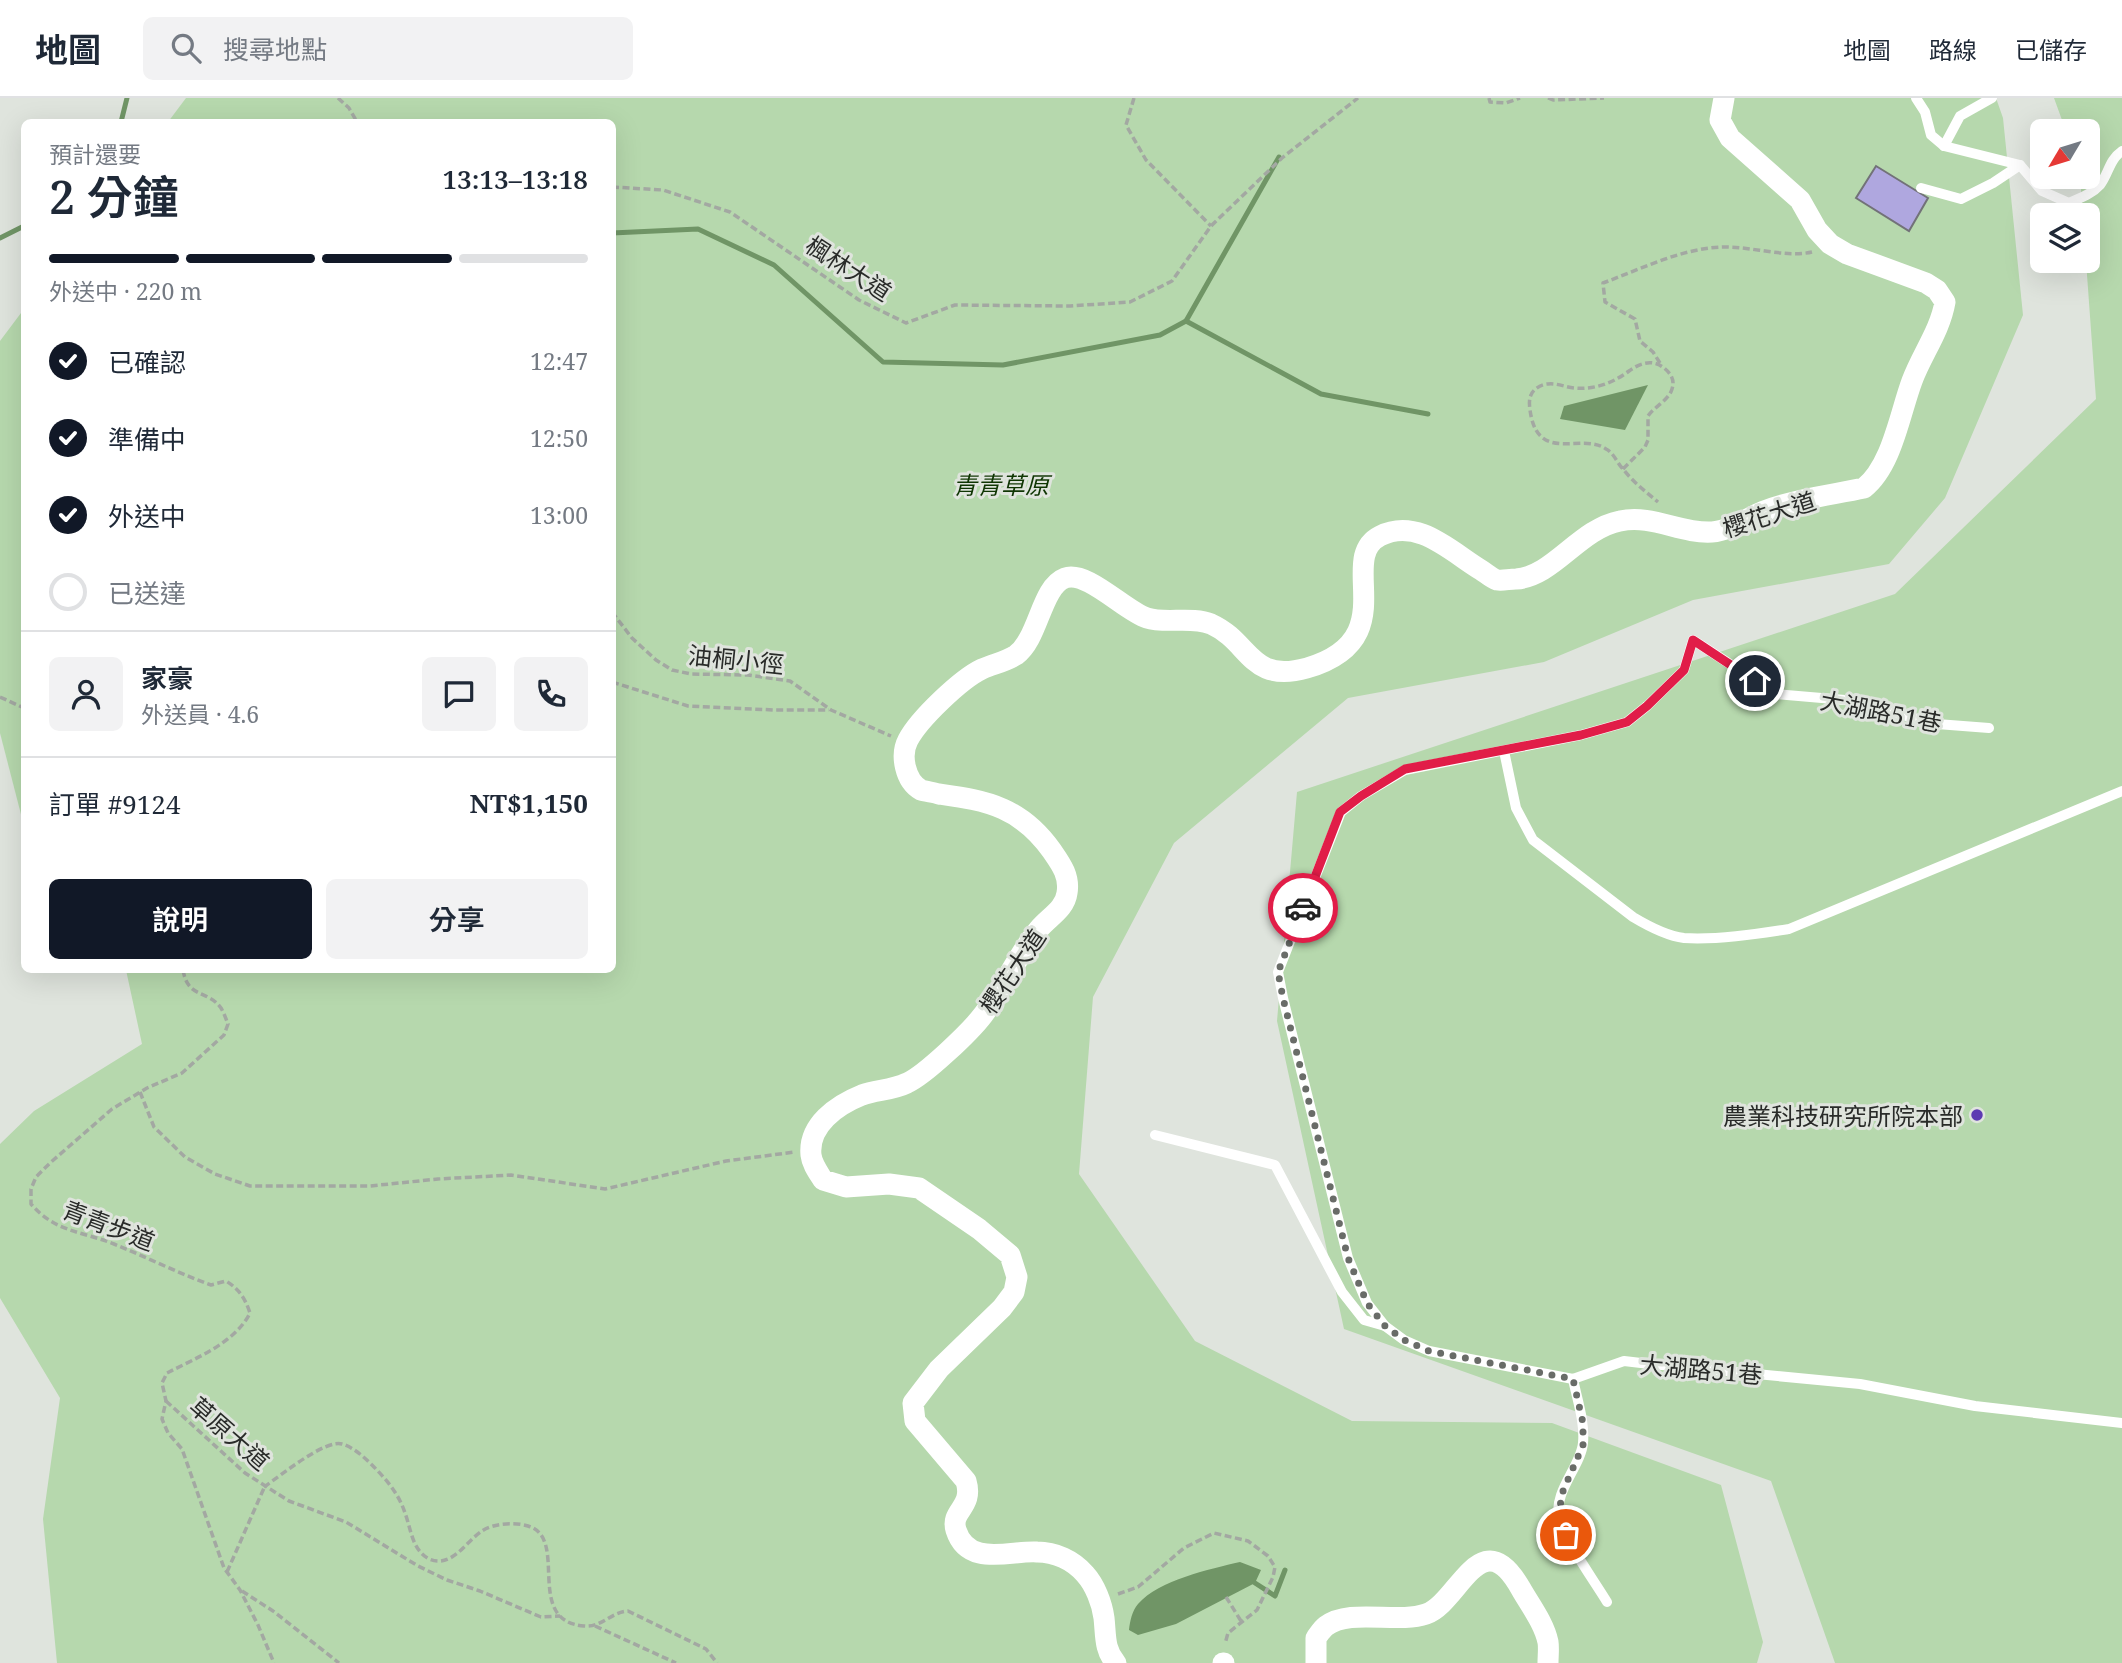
<!DOCTYPE html>
<html lang="zh-TW">
<head>
<meta charset="utf-8">
<style>
	:root { --surface:#fff; --page:#f2f2f3; --text:#1f2937; --muted:#747a83; --line:#e0e1e3; --accent:#111827 }
	body { margin:0; font-family:"Noto Serif","Noto Sans TC",serif; background:var(--page); color:var(--text); height:100vh; display:flex; flex-direction:column; font-size:26px; white-space:nowrap }
	* { box-sizing:border-box; margin:0 }
	p { font-size:23px; color:var(--muted) }
	.icon { flex:none; width:38px; height:38px; fill:none; stroke:currentColor; stroke-width:2; stroke-linecap:round; stroke-linejoin:round }
	.map { position:relative; flex:1; overflow:hidden }
	.drawer { position:absolute; left:21px; top:21px; width:595px; height:854px; display:flex; flex-direction:column; background:var(--surface); border-radius:10px; box-shadow:0 7px 28px #0002 }
	.drawer>* { flex:none }
	.needle { width:46px; rotate:232deg }
	.controls { position:absolute; left:2030px; top:21px; display:grid; gap:14px }
	.controls a { display:grid; place-items:center; width:70px; height:70px; border-radius:10px; background:var(--surface); box-shadow:0 7px 28px #0002; font-size:35px }
	.pin { position:absolute; display:grid; place-items:center; width:60px; height:60px; color:#fff; margin:-30px; border:4px solid #fff; border-radius:50%; box-shadow:0 2px 7px #0007 }
	.courier { position:absolute; display:grid; place-items:center; width:70px; height:70px; margin:-35px; border:5px solid #e11d48; border-radius:50%; background:#fff; color:#222; box-shadow:0 2px 9px #0007 }
	.overview em { font-style:normal; font-weight:600 }
	.overview div { display:flex; flex-direction:column-reverse }
	.overview { display:flex; align-items:center; justify-content:space-between; height:119px; padding:0 28px }
	h1 { font-size:46px; font-weight:600; line-height:52px }
	.bar { display:grid; grid-template-columns:repeat(4,1fr); gap:10px 7px; align-content:center; height:84px; padding:0 28px }
	.bar i { height:9px; border-radius:5px; background:var(--line) }
	.bar .selected { background:var(--accent) }
	.bar p { grid-column:span 4 }
	.line { display:flex; align-items:center; gap:18px; padding:0 28px; border-top:2px solid var(--line) }
	.line div { flex:1 }
	.round { display:grid; place-items:center; flex:none; width:74px; height:74px; border-radius:10px; background:var(--page) }
	ol { padding:0 28px; list-style:none }
	li { display:flex; align-items:center; gap:21px; height:77px }
	li p { margin-inline-start:auto }
	li .icon { padding:7px; border-radius:50%; background:var(--accent); color:#fff; stroke-width:4 }
	li:last-child { color:var(--muted) }
	li i { width:38px; height:38px; border:4px solid var(--line); border-radius:50% }
	.button { display:flex; gap:14px; margin-top:auto; padding:14px 28px }
	.button a { flex:1; height:80px; border-radius:10px; background:var(--accent); color:#fff; font-size:28px; font-weight:600; line-height:80px; text-align:center }
	.button a+a { background:var(--page); color:var(--text) }
	header { display:flex; align-items:center; gap:42px; box-sizing:border-box; height:98px; padding:0 35px; background:var(--surface); border-bottom:2px solid var(--line) }
	header strong { font-size:33px }
	nav { display:flex; gap:38px; margin-inline-start:auto; font-size:24px }
	.search { width:490px; height:63px; background:var(--page); display:flex; align-items:center; gap:18px; box-sizing:border-box; padding:0 24px; border-radius:10px; color:var(--muted); font-size:26px }
	.map>svg:first-child { display:block }
	.green { fill:#b6d8ad }
	.water { fill:#709566 }
	.lines { fill:none; stroke-linecap:round; stroke-linejoin:round }
	.stream { stroke:#709566; stroke-width:5 }
	.building { fill:#afa7df; stroke:#727278; stroke-width:2 }
	.path { stroke:#a3a8a2; stroke-width:3.5; stroke-dasharray:7 3.5; stroke-linecap:butt }
	.lane { stroke:#fff; stroke-width:10 }
	.street { stroke:#fff; stroke-width:21 }
	.done { stroke:#696c68; stroke-width:7; stroke-dasharray:0 12.6 }
	.route { stroke:#e11d48; stroke-width:9 }
	.poi-dot { fill:#5d3ab2; stroke:#dfe4dd; stroke-width:2.5 }
	.labels { text-anchor:middle; dominant-baseline:central; stroke-width:6; stroke-linejoin:round; paint-order:stroke }
	.street-label { font-size:24px; fill:#292b29; stroke:#dfe4dd }
	.park-label { font-size:24px; font-style:italic; fill:#0f3603; stroke:#dfe4dd }
	.poi-label { font-size:24px; fill:#292b29; stroke:#dfe4dd; text-anchor:end }
</style>
</head>
<body>
<header>
<strong>地圖</strong>
<div class="search"><svg class="icon" aria-label="search" viewBox="0 0 24 24"><circle cx="10" cy="10" r="6"/><path d="M15 15l6 6"/></svg>搜尋地點</div>
<nav><a>地圖</a><a>路線</a><a>已儲存</a></nav>
</header>
<div class="map">
<svg width="2122" height="1565" viewBox="0 0 2122 1565">
	<rect width="100%" height="100%" fill="#dfe4dd"/>
	<g class="green">
		<path d="M 186,0 L 1996,0 L 2003,20 L 2023,217 L 1945,400 L 1889,466 L 1693,502 L 1544,564 L 1348,600 L 1174,745 L 1093,899 L 1079,1076 L 1195,1243 L 1352,1323 L 1552,1325 L 1721,1387 L 1763,1544 L 1757,1565 L 57,1565 L 43,1421 L 60,1300 L 0,1200 L 0,1046 L 34,1013 L 142,946 L 126,872 L 612,872 L 612,24 L 168,24 Z"/>
		<path d="M 2054,0 L 2122,0 L 2122,1565 L 1835,1565 L 1771,1383 L 1344,1231 L 1277,923 L 1297,694 L 1895,496 L 2096,301 L 2086,163 L 2088,117 L 2083,117 L 2080,79 L 2088,79 L 2088,33 L 2066,33 Z"/>
		<path d="M 24,211 L 24,728 L 0,635 L 0,243 Z"/>
	</g>
	<g class="water">
		<path d="M 1648,287 L 1625,332 L 1560,321 L 1564,308 Z"/>
		<path d="M 1240,1464 L 1261,1472 L 1255,1485 L 1176,1526 L 1138,1537 L 1129,1532 C 1130,1523 1132,1513 1138,1506 C 1159,1482 1210,1471 1240,1464 Z"/>
	</g>
	<g class="lines">
		<g class="stream">
			<path d="M 121,24 L 127,0"/>
			<path d="M 612,135 L 698,131 L 774,167 L 883,264 L 1003,267 L 1160,237 L 1186,223 L 1321,296 L 1428,316"/>
			<path d="M 0,140 L 24,128"/>
			<path d="M 1186,223 L 1279,59"/>
			<path d="M 1255,1485 L 1275,1498 L 1285,1472"/>
		</g>
	</g>
	<path class="building" d="M 1876,68 L 1928,100 L 1909,133 L 1856,100 Z"/>
	<g class="lines">
		<g class="path">
			<path d="M 338,0 L 349,10 L 357,24"/>
			<path d="M 1134,0 L 1126,27 L 1146,62 L 1211,128"/>
			<path d="M 1489,0 L 1490,4 L 1506,5 L 1520,0"/>
			<path d="M 1548,0 L 1553,2 L 1604,0"/>
			<path d="M 612,89 L 663,92 L 730,114 L 859,202 L 906,225 L 955,207 L 1070,208 L 1130,204 L 1172,183 L 1211,128 L 1282,60 L 1358,0"/>
			<path d="M 1660,265 L 1653,254 L 1640,243 L 1635,221 L 1605,204 L 1603,185 C 1641,171 1680,151 1721,149 C 1750,148 1786,160 1812,154"/>
			<path d="M 1623,371 L 1645,349 L 1648,342 L 1648,318 C 1654,309 1669,302 1672,291 C 1674,285 1673,281 1670,276 C 1658,261 1644,262 1629,273 C 1613,285 1594,292 1574,290 C 1565,289 1557,285 1548,286 C 1542,286 1533,291 1531,297 C 1528,303 1530,312 1531,318 C 1541,365 1582,334 1606,351 C 1614,355 1617,365 1623,371 C 1633,384 1646,394 1658,404"/>
			<path d="M 612,514 L 632,540 L 656,562 L 672,572 L 691,576 L 748,577 L 790,583 L 831,612 L 891,638"/>
			<path d="M 612,584 L 688,608 L 774,612 L 829,612"/>
			<path d="M 0,599 L 24,610"/>
			<path d="M 183,872 C 188,901 207,891 221,910 C 224,915 226,921 228,926 L 224,937 L 182,975 L 147,990 L 112,1011 L 50,1065 L 36,1079 L 31,1091 L 31,1106 C 55,1134 81,1133 114,1146 C 146,1159 178,1175 211,1187 L 226,1183 C 239,1191 245,1200 250,1215 C 235,1245 196,1260 167,1275 L 162,1285 L 166,1303 L 162,1321 L 168,1335 L 182,1351 L 224,1470 L 240,1492 L 258,1527 L 274,1565"/>
			<path d="M 140,994 L 154,1029 L 185,1059 L 215,1076 L 250,1088 L 370,1088 L 438,1081 L 511,1077 L 605,1091 L 726,1063 L 795,1054"/>
			<path d="M 166,1303 L 245,1375 L 289,1403 L 346,1424 L 418,1468 L 447,1482 L 480,1493 L 541,1519 L 560,1518"/>
			<path d="M 264,1389 C 280,1378 325,1341 342,1346 C 353,1349 364,1359 372,1367 C 386,1381 399,1396 405,1415 C 411,1431 412,1452 429,1461 C 452,1471 466,1443 482,1433 C 494,1425 515,1424 528,1428 C 570,1440 523,1523 584,1528 C 601,1530 611,1514 628,1513 L 706,1551 L 717,1565"/>
			<path d="M 227,1474 L 264,1390"/>
			<path d="M 242,1493 L 273,1513 L 339,1565"/>
			<path d="M 1118,1496 L 1138,1489 L 1184,1450 L 1214,1435 L 1248,1443 L 1268,1458 L 1275,1469 L 1273,1479 L 1257,1512 L 1228,1535 L 1225,1546"/>
			<path d="M 1226,1499 L 1241,1523"/>
			<path d="M 595,1528 L 676,1565"/>
		</g>
		<g class="lane">
			<path d="M 1916,0 L 1925,14 L 1931,37 L 1944,48 L 2020,67 L 2042,93 L 2069,105 C 2080,100 2092,96 2100,87 C 2109,75 2109,62 2122,53"/>
			<path d="M 1944,48 L 1960,18 L 1992,0"/>
			<path d="M 1921,90 L 1961,101 L 1993,85 L 2020,67"/>
			<path d="M 1989,630 L 1937,626 L 1845,602 L 1776,596 L 1693,542 L 1684,572 L 1647,608 L 1627,624 L 1581,637 L 1405,672 L 1361,698 L 1341,714 L 1278,874 L 1283,900 L 1348,1160 L 1367,1205 L 1385,1228 L 1404,1242 L 1429,1253 L 1573,1281 L 1624,1263 L 1641,1265 L 1860,1286 L 1975,1308 L 2122,1325"/>
			<path d="M 1504,653 L 1516,710 L 1533,742 L 1633,819 C 1648,828 1667,838 1684,840 C 1717,842 1756,836 1789,831 L 2122,693"/>
			<path d="M 1155,1037 L 1275,1067 L 1342,1194 L 1364,1222 L 1385,1228"/>
			<path d="M 1573,1281 C 1577,1301 1585,1324 1583,1345 C 1581,1368 1553,1394 1559,1420 C 1564,1441 1595,1484 1607,1504"/>
		</g>
		<g class="street">
			<path d="M 1116,1565 C 1104,1552 1106,1537 1104,1520 C 1102,1505 1095,1487 1085,1476 C 1073,1462 1055,1454 1037,1454 C 1011,1452 968,1470 956,1432 C 950,1412 974,1410 966,1383 L 915,1323 L 913,1305 L 939,1271 L 1002,1210 L 1014,1194 L 1017,1179 L 1010,1157 L 979,1131 L 919,1090 L 889,1086 L 846,1089 L 823,1082 C 818,1074 812,1066 811,1057 C 808,1027 837,1007 862,997 C 876,992 893,992 907,985 C 925,977 970,934 983,917 C 1004,890 1017,857 1039,831 C 1049,819 1065,811 1067,795 C 1070,778 1061,766 1052,753 C 1040,736 1023,720 1003,711 C 983,702 960,699 939,696 C 936,695 924,693 921,692 C 905,683 900,657 908,642 C 919,621 961,581 982,571 C 993,566 1005,564 1016,557 C 1039,540 1041,489 1065,480 C 1087,472 1125,513 1147,520 C 1165,526 1192,518 1211,526 C 1251,544 1249,586 1307,570 C 1406,541 1335,461 1380,438 C 1418,419 1451,454 1481,472 C 1486,475 1491,480 1497,482 C 1503,483 1509,481 1516,481 C 1553,479 1579,431 1620,423 C 1652,416 1681,436 1712,434 C 1730,433 1747,420 1764,413 C 1796,401 1831,397 1864,390 C 1892,368 1900,315 1912,283 C 1922,256 1940,233 1945,204 L 1937,192 L 1926,185 L 1847,156 L 1830,146 L 1817,132 L 1800,102 L 1730,40 L 1720,22 L 1724,0"/>
			<path d="M 1223,1565 L 1224,1565"/>
			<path d="M 1316,1565 L 1316,1540 C 1319,1536 1322,1531 1326,1528 C 1350,1510 1397,1526 1426,1516 C 1459,1505 1481,1420 1521,1491 C 1530,1507 1544,1525 1548,1544 C 1549,1550 1548,1558 1548,1565"/>
		</g>
	</g>
	<g class="lines">
		<path class="done" d="M 1303,810 L 1278,874 L 1283,900 L 1348,1160 L 1367,1205 L 1385,1228 L 1404,1242 L 1429,1253 L 1573,1281 L 1583,1325 L 1583,1347 L 1563,1393 L 1558,1418 L 1566,1437"/>
		<path class="route" d="M 1303,810 L 1340,714 L 1361,698 L 1405,671 L 1581,637 L 1627,624 L 1647,608 L 1684,572 L 1693,542 L 1755,583"/>
	</g>
	<circle class="poi-dot" cx="1977" cy="1017" r="7"/>
	<g class="labels">
		<g class="street-label">
			<text transform="translate(849 170) rotate(33)">楓林大道</text>
			<text transform="translate(1769 416) rotate(-18)">櫻花大道</text>
			<text transform="translate(736 561) rotate(6)">油桐小徑</text>
			<text transform="translate(1881 613) rotate(11)">大湖路51巷</text>
			<text transform="translate(1012 873) rotate(-56)">櫻花大道</text>
			<text transform="translate(109 1127) rotate(21)">青青步道</text>
			<text transform="translate(1701 1271) rotate(5)">大湖路51巷</text>
			<text transform="translate(230 1335) rotate(41)">草原大道</text>
		</g>
		<g class="park-label">
			<text x="1001" y="386">青青草原</text>
		</g>
		<g class="poi-label">
			<text x="1963" y="1017">農業科技研究所院本部</text>
		</g>
	</g>
</svg>
<div class="controls">
<a><svg class="needle" viewBox="-14 -14 28 28"><path d="M0-13l5 13h-10z" fill="#e53935"/><path d="M0 13l5-13h-10z" fill="#747a83"/></svg></a>
<a><svg class="icon" aria-label="layers" viewBox="0 0 24 24"><path d="M12 4l9 5-9 5-9-5zM3 14l9 5 9-5"/></svg></a>
</div>
<div class="pin" style="left:1566px;top:1437px;background:#ea580c"><svg class="icon" aria-label="bag" viewBox="0 0 24 24"><path d="M5 8h14l-1 12H6zM9 8a3 3 0 0 1 6 0"/></svg></div>
<div class="pin" style="left:1755px;top:583px;background:#1f2937"><svg class="icon" aria-label="home" viewBox="0 0 24 24"><path d="M3 11l9-7 9 7M6 9v11h12V9"/></svg></div>
<div class="courier" style="left:1303px;top:810px"><svg class="icon" aria-label="car" viewBox="0 0 24 24"><path d="M5 17H2v-5l4-1 3-4h7l3 4 3 1v5h-3M9 17h6M6 11h13"/><circle cx="7" cy="17" r="2"/><circle cx="17" cy="17" r="2"/></svg></div>
<section class="drawer">
<div class="overview"><div><h1>2 分鐘</h1><p>預計還要</p></div><em>13:13–13:18</em></div>
<div class="bar"><i class="selected"></i><i class="selected"></i><i class="selected"></i><i></i><p>外送中 · 220 m</p></div>
<ol>
<li><svg class="icon" aria-label="check" viewBox="0 0 24 24"><path d="M5 12l5 5 9-10"/></svg>已確認<p>12:47</p></li>
<li><svg class="icon" aria-label="check" viewBox="0 0 24 24"><path d="M5 12l5 5 9-10"/></svg>準備中<p>12:50</p></li>
<li><svg class="icon" aria-label="check" viewBox="0 0 24 24"><path d="M5 12l5 5 9-10"/></svg>外送中<p>13:00</p></li>
<li><i></i>已送達</li>
</ol>
<div class="line" style="height:126px"><a class="round"><svg class="icon" aria-label="person" viewBox="0 0 24 24"><circle cx="12" cy="8" r="4"/><path d="M4 21q1-7 8-7t8 7"/></svg></a><div><b>家豪</b><p>外送員 · 4.6</p></div><a class="round"><svg class="icon" aria-label="chat" viewBox="0 0 24 24"><path d="M4 5h16v11H9l-5 4z"/></svg></a><a class="round"><svg class="icon" aria-label="phone" viewBox="0 0 24 24"><path d="M5 4h4l2 5-3 2q2 4 5 5l2-3 5 2v4C11 20 4 13 5 4z"/></svg></a></div>
<div class="line" style="height:91px"><div>訂單 #9124</div><b>NT$1,150</b></div>
<div class="button"><a>說明</a><a>分享</a></div>
</section>
</div>
</body>
</html>
